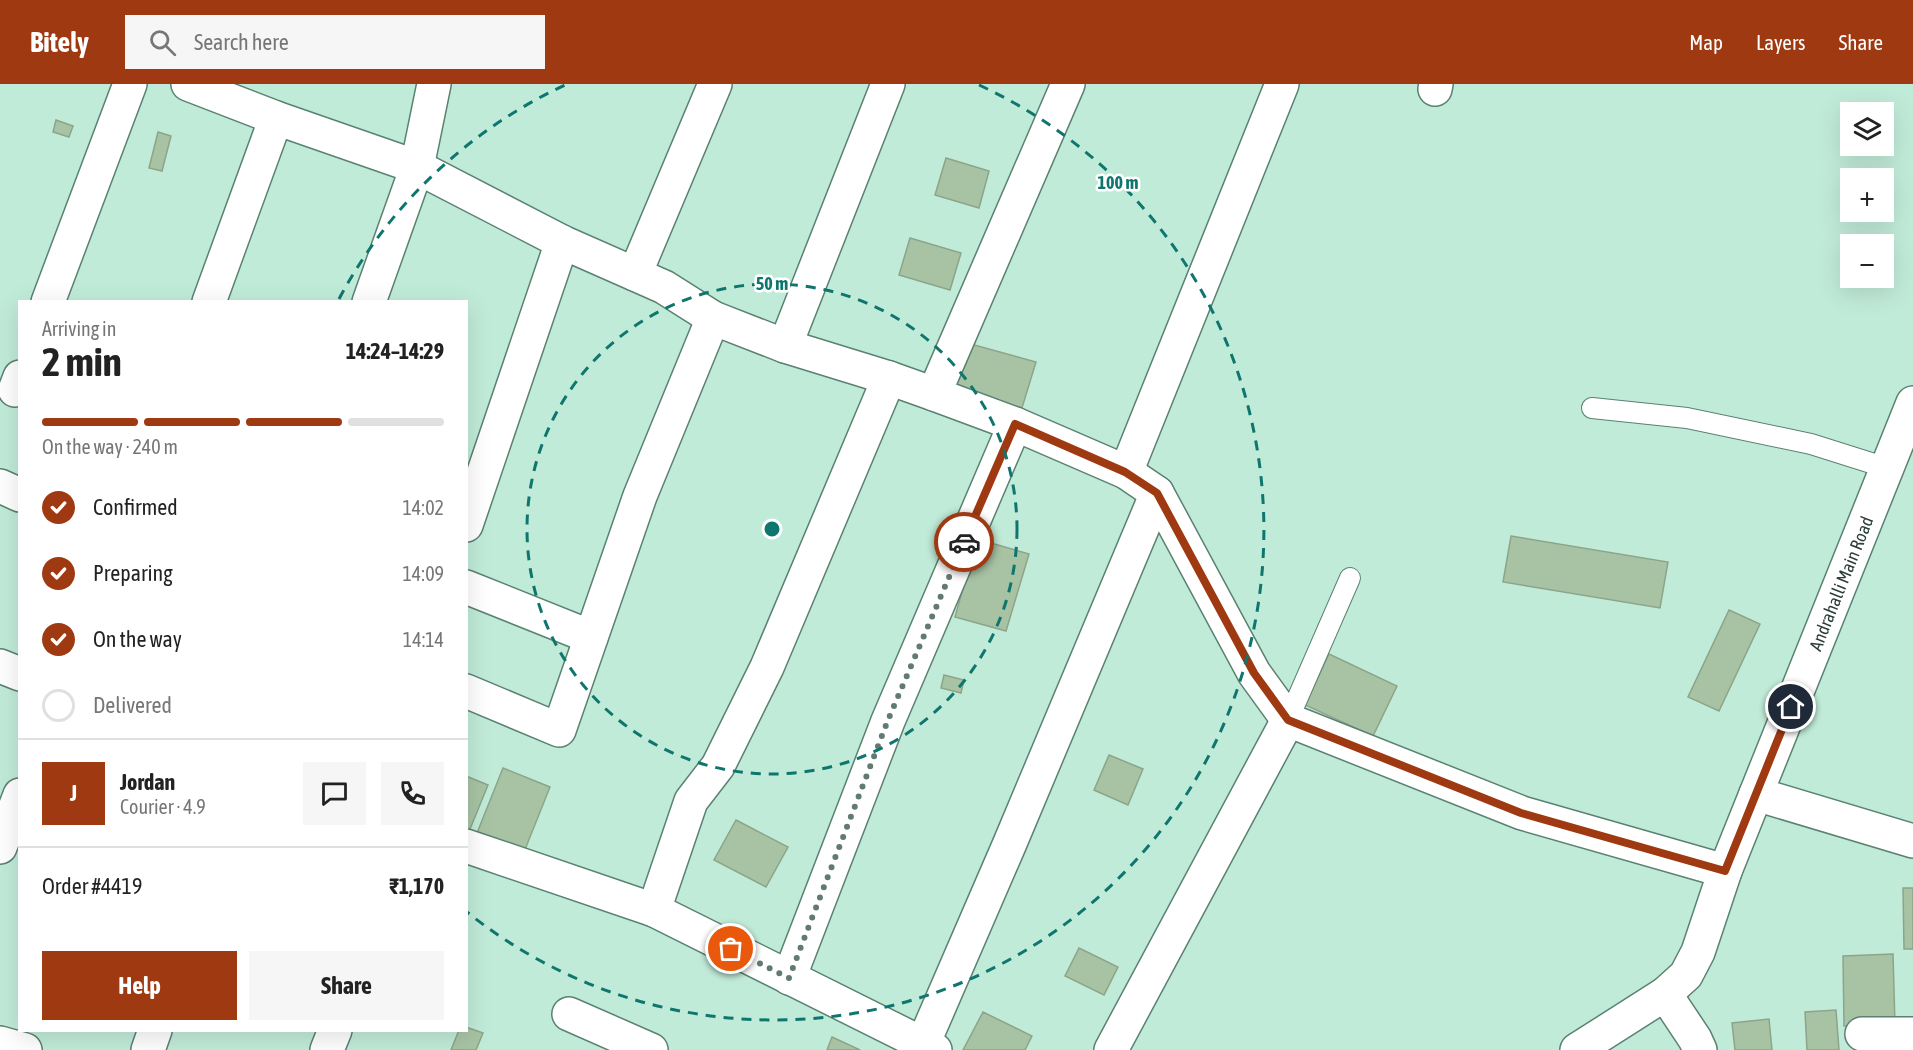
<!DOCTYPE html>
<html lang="en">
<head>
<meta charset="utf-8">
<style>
	:root { --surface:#fff; --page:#f6f6f6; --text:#222; --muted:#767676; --line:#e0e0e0; --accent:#9f3911 }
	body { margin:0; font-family:"Asap Condensed",sans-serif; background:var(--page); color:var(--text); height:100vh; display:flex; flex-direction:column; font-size:22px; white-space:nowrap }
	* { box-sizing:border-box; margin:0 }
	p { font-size:20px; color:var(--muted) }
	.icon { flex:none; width:33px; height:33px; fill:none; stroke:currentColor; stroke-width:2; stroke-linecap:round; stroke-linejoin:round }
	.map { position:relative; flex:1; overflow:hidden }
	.drawer { position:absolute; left:18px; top:216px; width:450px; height:732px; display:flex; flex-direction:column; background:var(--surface); border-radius:0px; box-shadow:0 6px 24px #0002 }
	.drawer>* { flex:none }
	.fabs { position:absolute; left:1840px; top:18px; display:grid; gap:12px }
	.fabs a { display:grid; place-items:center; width:54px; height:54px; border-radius:0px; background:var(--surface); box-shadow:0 6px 24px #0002; font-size:30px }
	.pin { position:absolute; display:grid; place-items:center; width:51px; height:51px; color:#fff; margin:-26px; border:3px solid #fff; border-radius:50%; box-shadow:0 2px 6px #0007 }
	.courier { position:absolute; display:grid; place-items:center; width:60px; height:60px; margin:-30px; border:4px solid #9f3911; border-radius:50%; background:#fff; color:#222; box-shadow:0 2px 8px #0007 }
	.head em { font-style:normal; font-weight:700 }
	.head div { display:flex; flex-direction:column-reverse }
	.head { display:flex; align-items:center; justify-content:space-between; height:102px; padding:0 24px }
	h1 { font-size:39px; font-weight:700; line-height:45px }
	.bar { display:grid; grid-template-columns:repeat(4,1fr); gap:9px 6px; align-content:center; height:72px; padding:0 24px }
	.bar i { height:8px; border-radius:4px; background:var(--line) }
	.bar .active { background:var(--accent) }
	.bar p { grid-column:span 4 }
	.line { display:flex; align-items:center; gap:15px; padding:0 24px; border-top:2px solid var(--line) }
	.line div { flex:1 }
	.round { display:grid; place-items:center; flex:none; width:63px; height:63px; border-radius:0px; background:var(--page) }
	ol { padding:0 24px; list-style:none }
	li { display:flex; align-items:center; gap:18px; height:66px }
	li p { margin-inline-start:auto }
	li .icon { padding:6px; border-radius:50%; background:var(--accent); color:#fff; stroke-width:4 }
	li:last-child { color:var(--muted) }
	li i { width:33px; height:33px; border:3px solid var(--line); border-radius:50% }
	.action { display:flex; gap:12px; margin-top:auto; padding:12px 24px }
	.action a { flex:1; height:69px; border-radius:0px; background:var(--accent); color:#fff; font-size:24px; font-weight:700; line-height:69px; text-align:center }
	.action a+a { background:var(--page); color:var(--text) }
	header { display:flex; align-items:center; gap:36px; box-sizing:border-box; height:84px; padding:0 30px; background:var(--accent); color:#fff }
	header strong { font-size:28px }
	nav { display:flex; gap:33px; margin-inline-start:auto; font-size:21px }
	.search { width:420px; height:54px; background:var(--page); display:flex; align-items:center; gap:15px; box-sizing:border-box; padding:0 21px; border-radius:0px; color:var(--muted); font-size:22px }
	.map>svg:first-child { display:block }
	.building { fill:#a8c3a4; stroke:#8ca589; stroke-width:1.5 }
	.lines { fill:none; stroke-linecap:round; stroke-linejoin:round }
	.service-casing { stroke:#5a8171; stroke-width:22 }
	.minor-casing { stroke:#5a8171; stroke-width:36 }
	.secondary-casing { stroke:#5a8171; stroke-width:36 }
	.service { stroke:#fff; stroke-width:20 }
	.minor { stroke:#fff; stroke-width:33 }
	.secondary { stroke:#fff; stroke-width:33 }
	.done { stroke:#617b70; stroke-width:6; stroke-dasharray:0 10.8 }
	.route { stroke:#9f3911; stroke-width:8 }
	.ring { fill:none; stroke:#0f766e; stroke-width:3; stroke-dasharray:10 8 }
	.labels { text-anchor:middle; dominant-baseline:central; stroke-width:5; stroke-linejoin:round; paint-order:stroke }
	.street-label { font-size:18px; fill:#2d3e37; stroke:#fff }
	.centre { fill:#0f766e; stroke:#fff; stroke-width:3 }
	.ring-label { font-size:18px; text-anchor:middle; font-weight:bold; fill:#0f766e; stroke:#fff; stroke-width:5; stroke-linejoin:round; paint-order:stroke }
</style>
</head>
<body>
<header>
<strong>Bitely</strong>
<div class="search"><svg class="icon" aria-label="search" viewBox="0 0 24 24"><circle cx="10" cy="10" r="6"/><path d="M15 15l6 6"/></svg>Search here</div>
<nav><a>Map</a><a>Layers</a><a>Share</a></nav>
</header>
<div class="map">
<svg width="1913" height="966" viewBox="0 0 1913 966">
	<rect width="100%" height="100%" fill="#c1ebd9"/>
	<g class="building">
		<path d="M 56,36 L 73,42 L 69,53 L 53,48 Z"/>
		<path d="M 158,48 L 171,52 L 162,87 L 149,84 Z"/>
		<path d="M 946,74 L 989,87 L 979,124 L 935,111 Z"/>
		<path d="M 910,154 L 961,169 L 950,206 L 899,191 Z"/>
		<path d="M 967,259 L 1036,278 L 1021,327 L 953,307 Z"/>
		<path d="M 1511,452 L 1668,478 L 1660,524 L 1503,498 Z"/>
		<path d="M 977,455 L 1029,470 L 1006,547 L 955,533 Z"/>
		<path d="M 1729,526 L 1760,540 L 1719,627 L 1688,613 Z"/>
		<path d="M 1329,570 L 1397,602 L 1373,652 L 1305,621 Z"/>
		<path d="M 944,591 L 964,596 L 961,609 L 941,604 Z"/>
		<path d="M 1109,671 L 1143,685 L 1128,721 L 1094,706 Z"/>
		<path d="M 503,684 L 550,703 L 524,768 L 477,749 Z"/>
		<path d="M 466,692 L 488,701 L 468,750 L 466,749 Z"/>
		<path d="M 736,736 L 788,763 L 766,803 L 714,776 Z"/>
		<path d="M 1903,804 L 1913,804 L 1913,865 L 1904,865 Z"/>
		<path d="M 1079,864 L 1118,883 L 1104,911 L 1065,892 Z"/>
		<path d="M 1893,870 L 1895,941 L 1844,942 L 1843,872 Z"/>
		<path d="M 1836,926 L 1839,966 L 1807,966 L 1805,928 Z"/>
		<path d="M 983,928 L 1032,952 L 1025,966 L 963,966 Z"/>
		<path d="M 1769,935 L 1772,966 L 1735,966 L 1732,939 Z"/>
		<path d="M 466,943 L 483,949 L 476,966 L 451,966 L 459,946 L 466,946 Z"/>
		<path d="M 832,953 L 860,966 L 827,966 Z"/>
	</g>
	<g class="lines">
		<g class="service-casing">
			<g id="service">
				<path d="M 1592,324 L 1687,334 L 1811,360 L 1887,384"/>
				<path d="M 1288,636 L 1350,494"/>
			</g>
		</g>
		<g class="minor-casing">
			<g id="minor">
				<path d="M 188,0 L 276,34 L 417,83 L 562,158 L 664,203 L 713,234 L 785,262 L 889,294 L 934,310 L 1015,340 L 1126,388 L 1157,409 L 1254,589 L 1288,636 L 1522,729 L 1725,787"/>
				<path d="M 1435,5 L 1436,0"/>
				<path d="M 635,190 L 715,0"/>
				<path d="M 48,218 L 130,0"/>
				<path d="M 209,218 L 276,34"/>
				<path d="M 369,218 L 417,83 L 434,0"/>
				<path d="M 785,262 L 888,0"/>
				<path d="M 15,306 L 20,293"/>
				<path d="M 934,310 L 1068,0"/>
				<path d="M 1126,388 L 1282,0"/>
				<path d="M 0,402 L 20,411"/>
				<path d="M 466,441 L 562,158"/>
				<path d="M 466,503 L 591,553"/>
				<path d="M 0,582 L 20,590"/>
				<path d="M 466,607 L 559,646 L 640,412 L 713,234"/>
				<path d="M 1756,710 L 1913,757"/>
				<path d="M 466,762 L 654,826 L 935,966"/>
				<path d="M 0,763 L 20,711"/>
				<path d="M 654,826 L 691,717 L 718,682 L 767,583 L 889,294"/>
				<path d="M 789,894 L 888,637 L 1015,340"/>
				<path d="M 1665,910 L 1695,955 L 1700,966"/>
				<path d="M 569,930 L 651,966"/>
				<path d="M 1862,950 L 1913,950"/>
				<path d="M 0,959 L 25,966"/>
				<path d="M 923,960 L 1010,759 L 1157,409"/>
				<path d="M 148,966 L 155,946"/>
				<path d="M 327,966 L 335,946"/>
				<path d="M 1111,966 L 1288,636"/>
			</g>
		</g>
		<g class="secondary-casing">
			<g id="secondary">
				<path id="s1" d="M 1577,966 L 1665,910 L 1686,891 L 1698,868 L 1725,787 L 1913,319"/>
			</g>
		</g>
		<use href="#service" class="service"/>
		<use href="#minor" class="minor"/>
		<use href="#secondary" class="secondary"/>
	</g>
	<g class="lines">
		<path class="done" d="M 731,865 L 789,894 L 888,636 L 964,458"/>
		<path class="route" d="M 964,458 L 1015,340 L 1125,388 L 1157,409 L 1254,589 L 1288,636 L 1521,729 L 1725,787 L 1791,623"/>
	</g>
	<g class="ring">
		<circle cx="772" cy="445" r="245"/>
		<path d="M339 215A490 490 0 0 1 565 1M979 1A490 490 0 1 1 467 828"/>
	</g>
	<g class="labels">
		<g class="street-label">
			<text stroke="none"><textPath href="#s1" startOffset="554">Andrahalli Main Road</textPath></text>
		</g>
	</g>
	<circle cx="772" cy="445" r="9" class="centre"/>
	<g class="ring-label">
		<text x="1118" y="105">100 m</text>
		<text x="772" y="206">50 m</text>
	</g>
</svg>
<div class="fabs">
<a><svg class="icon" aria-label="layers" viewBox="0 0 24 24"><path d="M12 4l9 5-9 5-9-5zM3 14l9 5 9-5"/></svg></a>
<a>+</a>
<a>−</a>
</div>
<div class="pin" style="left:731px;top:865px;background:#ea580c"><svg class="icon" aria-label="bag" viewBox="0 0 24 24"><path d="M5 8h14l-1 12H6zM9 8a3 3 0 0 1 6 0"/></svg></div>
<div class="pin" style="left:1791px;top:623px;background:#1f2937"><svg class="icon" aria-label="home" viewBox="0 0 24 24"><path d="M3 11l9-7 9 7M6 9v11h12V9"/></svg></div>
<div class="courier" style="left:964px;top:458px"><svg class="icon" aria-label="car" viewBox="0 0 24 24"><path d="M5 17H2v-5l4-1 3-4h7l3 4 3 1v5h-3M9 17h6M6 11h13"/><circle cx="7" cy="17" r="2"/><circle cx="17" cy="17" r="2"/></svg></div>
<section class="drawer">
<div class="head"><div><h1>2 min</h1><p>Arriving in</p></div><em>14:24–14:29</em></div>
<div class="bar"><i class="active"></i><i class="active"></i><i class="active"></i><i></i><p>On the way · 240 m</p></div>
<ol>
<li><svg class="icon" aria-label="check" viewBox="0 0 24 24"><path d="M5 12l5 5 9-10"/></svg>Confirmed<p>14:02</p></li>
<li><svg class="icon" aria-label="check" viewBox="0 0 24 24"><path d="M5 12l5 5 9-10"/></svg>Preparing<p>14:09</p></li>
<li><svg class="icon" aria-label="check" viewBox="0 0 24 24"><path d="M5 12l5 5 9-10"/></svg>On the way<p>14:14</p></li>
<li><i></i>Delivered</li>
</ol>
<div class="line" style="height:108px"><b class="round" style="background:var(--accent);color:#fff">J</b><div><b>Jordan</b><p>Courier · 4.9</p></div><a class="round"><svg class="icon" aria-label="chat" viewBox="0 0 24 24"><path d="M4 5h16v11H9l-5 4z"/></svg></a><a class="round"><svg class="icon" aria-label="phone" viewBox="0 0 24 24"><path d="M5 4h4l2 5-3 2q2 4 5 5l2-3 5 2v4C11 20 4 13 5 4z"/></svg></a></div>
<div class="line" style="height:78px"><div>Order #4419</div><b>₹1,170</b></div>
<div class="action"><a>Help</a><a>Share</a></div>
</section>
</div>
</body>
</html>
